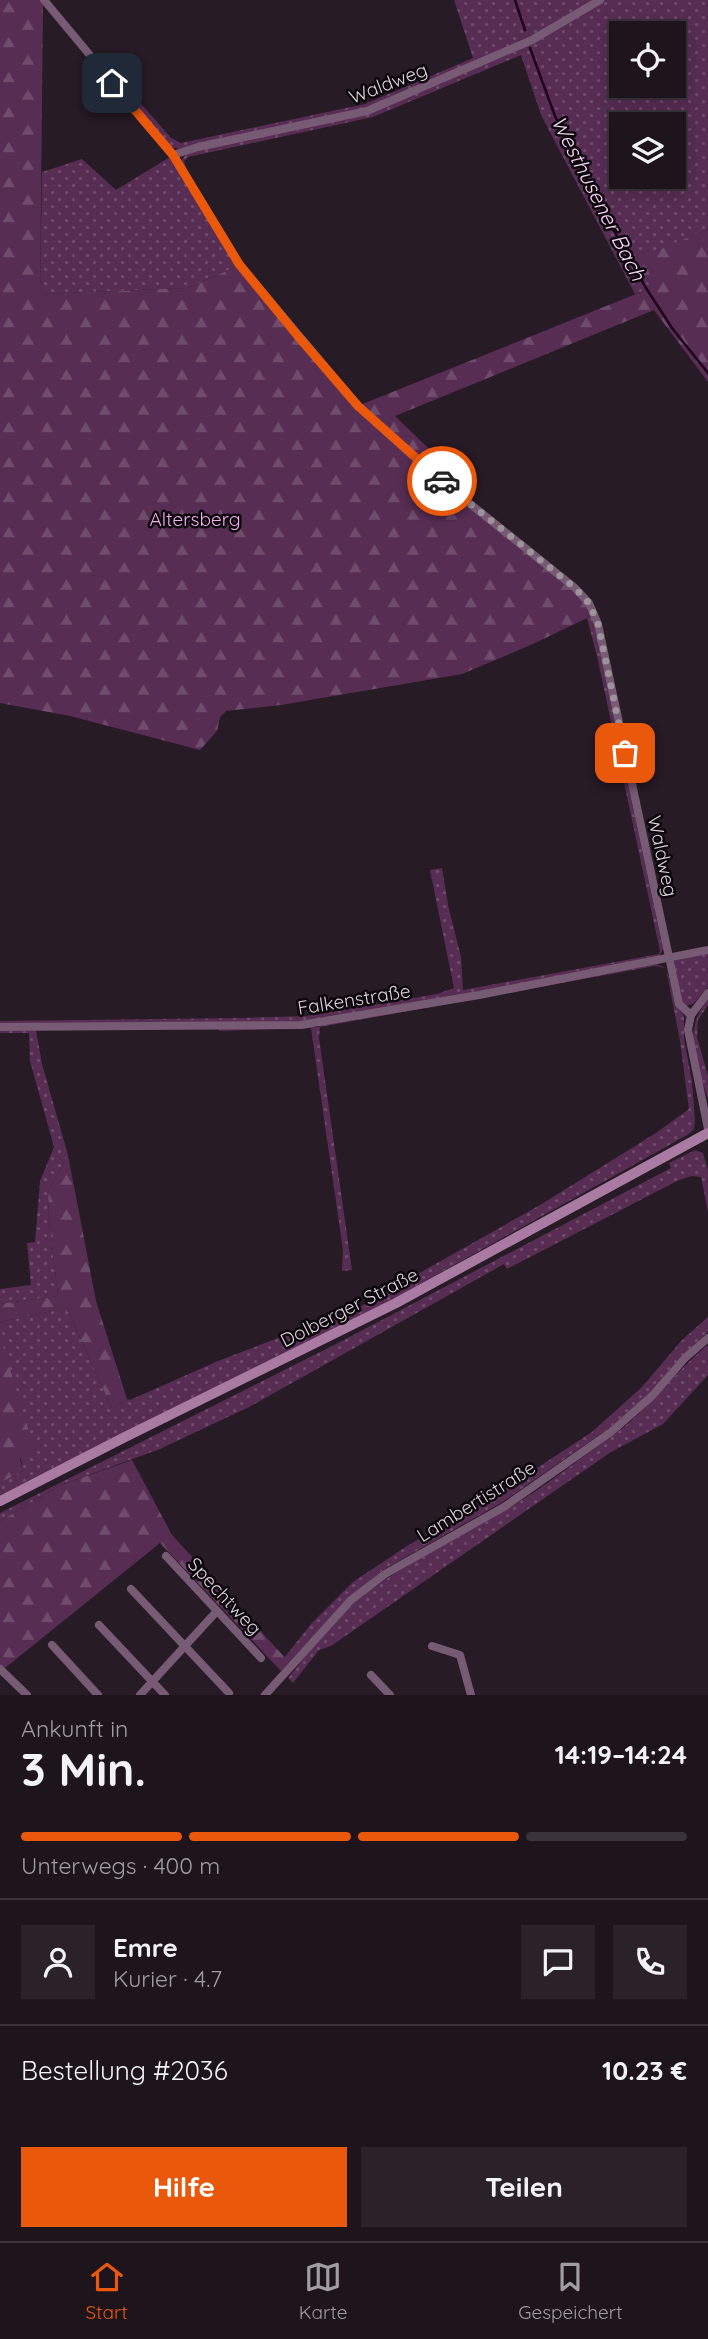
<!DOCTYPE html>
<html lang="de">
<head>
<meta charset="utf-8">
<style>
	:root { --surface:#1d141c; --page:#2a2129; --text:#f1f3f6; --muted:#a09ea3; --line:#3b333b; --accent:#ea580c }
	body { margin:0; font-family:Quicksand,sans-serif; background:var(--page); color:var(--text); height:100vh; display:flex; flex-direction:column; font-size:26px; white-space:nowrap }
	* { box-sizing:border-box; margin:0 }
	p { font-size:23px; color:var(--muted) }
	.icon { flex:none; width:38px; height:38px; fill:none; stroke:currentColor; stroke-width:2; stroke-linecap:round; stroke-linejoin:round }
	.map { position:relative; height:1695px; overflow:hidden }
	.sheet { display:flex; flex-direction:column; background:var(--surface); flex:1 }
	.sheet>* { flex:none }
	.tools { position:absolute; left:609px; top:21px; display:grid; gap:14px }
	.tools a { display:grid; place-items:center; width:77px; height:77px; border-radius:0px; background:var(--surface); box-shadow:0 4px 18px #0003,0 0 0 2px var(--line); font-size:35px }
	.pin { position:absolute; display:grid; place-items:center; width:60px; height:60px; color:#fff; margin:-30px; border-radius:14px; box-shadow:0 4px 10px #0006 }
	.courier { position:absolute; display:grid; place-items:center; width:70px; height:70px; margin:-35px; border:5px solid #ea580c; border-radius:50%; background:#fff; color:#222; box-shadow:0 2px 9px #0007 }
	.overview em { font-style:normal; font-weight:700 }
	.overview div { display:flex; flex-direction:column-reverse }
	.overview { display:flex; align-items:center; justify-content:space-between; height:119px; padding:0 21px }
	h1 { font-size:46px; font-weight:700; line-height:52px }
	.bar { display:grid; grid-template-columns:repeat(4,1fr); gap:10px 7px; align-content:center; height:84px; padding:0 21px }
	.bar i { height:9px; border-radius:5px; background:var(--line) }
	.bar .current { background:var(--accent) }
	.bar p { grid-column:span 4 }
	.line { display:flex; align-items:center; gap:18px; padding:0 21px; border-top:2px solid var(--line) }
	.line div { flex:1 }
	.round { display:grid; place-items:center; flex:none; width:74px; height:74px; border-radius:0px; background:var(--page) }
	.action { display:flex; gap:14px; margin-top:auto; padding:14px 21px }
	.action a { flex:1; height:80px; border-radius:0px; background:var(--accent); color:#fff; font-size:28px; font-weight:700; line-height:80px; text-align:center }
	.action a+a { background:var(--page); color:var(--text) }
	.menu { display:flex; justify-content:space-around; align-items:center; height:98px; border-top:2px solid var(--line); background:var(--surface); font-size:19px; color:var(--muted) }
	.menu a { display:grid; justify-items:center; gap:4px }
	.menu .current { color:var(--accent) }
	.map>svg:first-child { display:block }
	.grass { fill:url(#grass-dots); fill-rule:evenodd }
	.forest { fill:url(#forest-firs) }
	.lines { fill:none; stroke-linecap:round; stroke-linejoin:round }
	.stream { stroke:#21021f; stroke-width:2.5 }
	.minor { stroke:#775a73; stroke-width:8 }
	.secondary { stroke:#a97ba3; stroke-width:10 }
	.done { stroke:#9d939b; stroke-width:7; stroke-dasharray:0 12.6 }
	.route { stroke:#ea580c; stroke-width:9 }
	.labels { text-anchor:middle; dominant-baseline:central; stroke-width:5; stroke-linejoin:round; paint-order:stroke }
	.street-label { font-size:19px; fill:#dcd3da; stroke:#0c070c }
	.park-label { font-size:19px; fill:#f6aded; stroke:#0c070c }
	.water-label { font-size:21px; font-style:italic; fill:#fad4f5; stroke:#0c070c }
</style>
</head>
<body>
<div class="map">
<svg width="708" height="1695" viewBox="0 0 708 1695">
	<defs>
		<pattern id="grass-dots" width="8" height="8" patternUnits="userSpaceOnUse" patternTransform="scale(1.75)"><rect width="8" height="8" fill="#582d54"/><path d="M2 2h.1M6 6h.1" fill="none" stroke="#6f4b6c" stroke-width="1.8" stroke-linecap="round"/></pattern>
		<pattern id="forest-firs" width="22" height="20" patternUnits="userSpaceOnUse" patternTransform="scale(1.75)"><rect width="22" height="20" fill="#582d54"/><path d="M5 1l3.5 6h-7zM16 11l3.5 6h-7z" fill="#6f4b6c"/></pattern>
	</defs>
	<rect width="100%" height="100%" fill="#271b25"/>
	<g class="grass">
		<path d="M 454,0 L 596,0 L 533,37 L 367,108 L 180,149 L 170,147 L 131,102 L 136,98 L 171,138 L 181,143 L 365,104 L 473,58 Z"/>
		<path d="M 605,0 L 708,0 L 708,229 L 637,259 L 651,288 L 635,294 L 541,115 L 521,55 L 373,117 L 188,157 L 184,161 L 187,171 L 181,161 L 187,153 L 367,113 L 519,50 ZM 621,33 L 674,33 L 674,86 L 621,86 ZM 621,124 L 674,124 L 674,177 L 621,177 Z"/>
		<path d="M 170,157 L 238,266 L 188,288 L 40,294 L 42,172 L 82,159 L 116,190 Z"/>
		<path d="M 591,616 L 595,627 L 663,949 L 659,957 L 479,992 L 299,1022 L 0,1025 L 0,1021 L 239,1018 L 307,1016 L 437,994 L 454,988 L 430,870 L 442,868 L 448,905 L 461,957 L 463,990 L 659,954 L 660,951 L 597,656 L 587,618 Z"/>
		<path d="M 708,953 L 708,987 L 693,1004 L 685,1006 L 682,1004 L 673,961 Z"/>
		<path d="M 656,964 L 666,968 L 676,1005 L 684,1016 L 684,1039 L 692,1082 L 695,1121 L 694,1129 L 689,1134 L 395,1298 L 0,1495 L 0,1483 L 23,1471 L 0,1336 L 0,1322 L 67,1308 L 112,1409 L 127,1399 L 130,1400 L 218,1361 L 361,1306 L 540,1205 L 656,1133 L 689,1109 L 680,1041 L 666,968 L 655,966 L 320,1027 L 319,1038 L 352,1270 L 342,1271 L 343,1250 L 311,1028 L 219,1031 L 219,1029 L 319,1027 L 321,1025 Z"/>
		<path d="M 708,1000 L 708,1005 L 698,1020 L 697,1037 L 708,1076 L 708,1099 C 697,1063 681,1032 708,1000 Z"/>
		<path d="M 0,1030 L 36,1030 L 42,1064 L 68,1155 L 48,1191 L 49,1220 L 58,1296 L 0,1304 L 0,1289 L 31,1285 L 27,1243 L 35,1242 L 40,1181 L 54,1147 L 30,1061 L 29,1033 L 0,1033 Z"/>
		<path d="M 695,1150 L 703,1153 L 708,1170 L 708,1212 L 701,1177 L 692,1176 L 679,1180 L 507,1269 L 504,1264 L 249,1407 L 160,1449 L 61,1485 L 0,1521 L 0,1513 L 338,1343 L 671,1168 L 669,1163 Z"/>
		<path d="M 708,1317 L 708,1332 L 682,1356 L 649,1394 L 608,1429 L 501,1503 L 383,1570 L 348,1598 L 289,1662 L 284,1658 L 311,1624 L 353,1582 L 407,1546 L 476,1508 L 592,1432 L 642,1387 L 682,1340 Z"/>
		<path d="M 708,1345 L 708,1375 L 663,1424 L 611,1452 L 331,1646 L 319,1650 L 293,1683 L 288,1678 C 309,1652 329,1623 355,1602 C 398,1566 453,1542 501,1513 C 539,1491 575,1462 611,1437 C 648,1411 673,1373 708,1345 Z"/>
	</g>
	<g class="forest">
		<path d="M 0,0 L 48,0 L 43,3 L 40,294 L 188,288 L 238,266 L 360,405 L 651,288 L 636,259 L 708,229 L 708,382 L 654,310 L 395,416 L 451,470 L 442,477 L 573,589 L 585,603 L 591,616 L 533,644 L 462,674 L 281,705 L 226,711 L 220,717 L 217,731 L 200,750 L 70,716 L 0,703 Z"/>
		<path d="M 68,1155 L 96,1301 L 127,1399 L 112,1409 L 67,1308 L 0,1322 L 0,1304 L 58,1296 L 49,1220 L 48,1191 Z"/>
		<path d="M 0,1336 L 35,1451 L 20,1459 L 23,1471 L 0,1483 Z"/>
		<path d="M 132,1460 L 172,1535 L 289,1662 L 281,1671 L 160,1543 L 5,1668 L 0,1665 L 0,1521 L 61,1485 Z"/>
	</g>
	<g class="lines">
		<g class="stream">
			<path d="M 515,0 L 525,30"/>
			<path d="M 530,48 L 555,116 L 600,206 L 646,288 L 672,328 L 708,373"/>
		</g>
		<g class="minor">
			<path d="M 44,0 L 173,155 L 239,264 L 358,406 L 439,479 L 574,587 L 589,603 L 598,624 L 679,1004 L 691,1015"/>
			<path d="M 173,155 L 198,147 L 367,111 L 532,40 L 600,0"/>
			<path d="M 708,993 L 691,1015 L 688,1030 L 708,1129"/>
			<path d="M 0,1027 L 301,1025 L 479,995 L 708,950"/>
			<path d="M 166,1556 L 261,1658"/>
			<path d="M 131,1589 L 229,1693"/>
			<path d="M 99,1625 L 165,1695"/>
			<path d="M 52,1645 L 98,1695"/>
			<path d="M 432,1646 L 460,1655 L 471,1695"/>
			<path d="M 0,1669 L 27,1695"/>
			<path d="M 371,1675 L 390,1695"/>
			<path d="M 140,1695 L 217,1611"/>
			<path d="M 265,1695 L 351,1600 L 385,1574 L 504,1507 L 611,1432 L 652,1396 L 685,1358 L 708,1338"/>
		</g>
		<path class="secondary" d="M 0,1501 L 125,1437 L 396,1303 L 708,1133"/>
	</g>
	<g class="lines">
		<path class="done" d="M 442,481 L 574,587 L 589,603 L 598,624 L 625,753"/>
		<path class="route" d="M 112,83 L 173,155 L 239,264 L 297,335 L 358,406 L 442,481"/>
	</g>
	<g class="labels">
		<g class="street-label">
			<text transform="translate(388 83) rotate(-21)">Waldweg</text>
			<text transform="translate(663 856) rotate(78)">Waldweg</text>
			<text transform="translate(354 999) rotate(-9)">Falkenstraße</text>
			<text transform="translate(349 1307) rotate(-27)">Dolberger Straße</text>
			<text transform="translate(476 1501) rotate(-32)">Lambertistraße</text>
			<text transform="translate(225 1596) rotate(47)">Spechtweg</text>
		</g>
		<g class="park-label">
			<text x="195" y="519">Altersberg</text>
		</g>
		<g class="water-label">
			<text transform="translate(599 198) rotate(63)">Westhusener Bach</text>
		</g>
	</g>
</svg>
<div class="tools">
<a><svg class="icon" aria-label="locate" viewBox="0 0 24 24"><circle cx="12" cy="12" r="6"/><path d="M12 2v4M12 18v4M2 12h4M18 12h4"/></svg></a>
<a><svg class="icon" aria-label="layers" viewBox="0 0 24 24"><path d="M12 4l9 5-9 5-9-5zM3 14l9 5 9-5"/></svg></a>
</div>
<div class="pin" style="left:625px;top:753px;background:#ea580c"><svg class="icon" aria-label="bag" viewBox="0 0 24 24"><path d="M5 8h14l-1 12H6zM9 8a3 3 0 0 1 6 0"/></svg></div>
<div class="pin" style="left:112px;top:83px;background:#1f2937"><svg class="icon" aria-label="home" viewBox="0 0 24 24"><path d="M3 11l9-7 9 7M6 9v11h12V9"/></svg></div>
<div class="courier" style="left:442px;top:481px"><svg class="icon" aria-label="car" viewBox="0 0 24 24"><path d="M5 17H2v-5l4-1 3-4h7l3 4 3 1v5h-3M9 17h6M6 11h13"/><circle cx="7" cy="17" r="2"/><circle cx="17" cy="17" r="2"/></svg></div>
</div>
<section class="sheet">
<div class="overview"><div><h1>3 Min.</h1><p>Ankunft in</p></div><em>14:19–14:24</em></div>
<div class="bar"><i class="current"></i><i class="current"></i><i class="current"></i><i></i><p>Unterwegs · 400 m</p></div>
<div class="line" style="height:126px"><a class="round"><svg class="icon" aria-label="person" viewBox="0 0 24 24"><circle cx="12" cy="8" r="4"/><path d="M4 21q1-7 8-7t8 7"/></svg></a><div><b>Emre</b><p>Kurier · 4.7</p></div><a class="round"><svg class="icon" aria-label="chat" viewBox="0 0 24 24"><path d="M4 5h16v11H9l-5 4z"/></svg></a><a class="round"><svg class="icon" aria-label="phone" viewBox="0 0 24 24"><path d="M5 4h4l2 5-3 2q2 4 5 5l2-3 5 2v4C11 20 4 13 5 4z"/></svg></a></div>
<div class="line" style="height:91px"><div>Bestellung #2036</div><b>10.23 €</b></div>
<div class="action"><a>Hilfe</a><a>Teilen</a></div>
</section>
<nav class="menu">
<a class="current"><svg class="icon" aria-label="home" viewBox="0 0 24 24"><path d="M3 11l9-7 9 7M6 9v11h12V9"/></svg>Start</a>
<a><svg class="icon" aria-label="map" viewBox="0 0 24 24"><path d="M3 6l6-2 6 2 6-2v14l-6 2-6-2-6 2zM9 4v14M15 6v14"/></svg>Karte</a>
<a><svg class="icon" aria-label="saved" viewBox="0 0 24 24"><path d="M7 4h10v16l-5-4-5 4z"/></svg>Gespeichert</a>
</nav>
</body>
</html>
